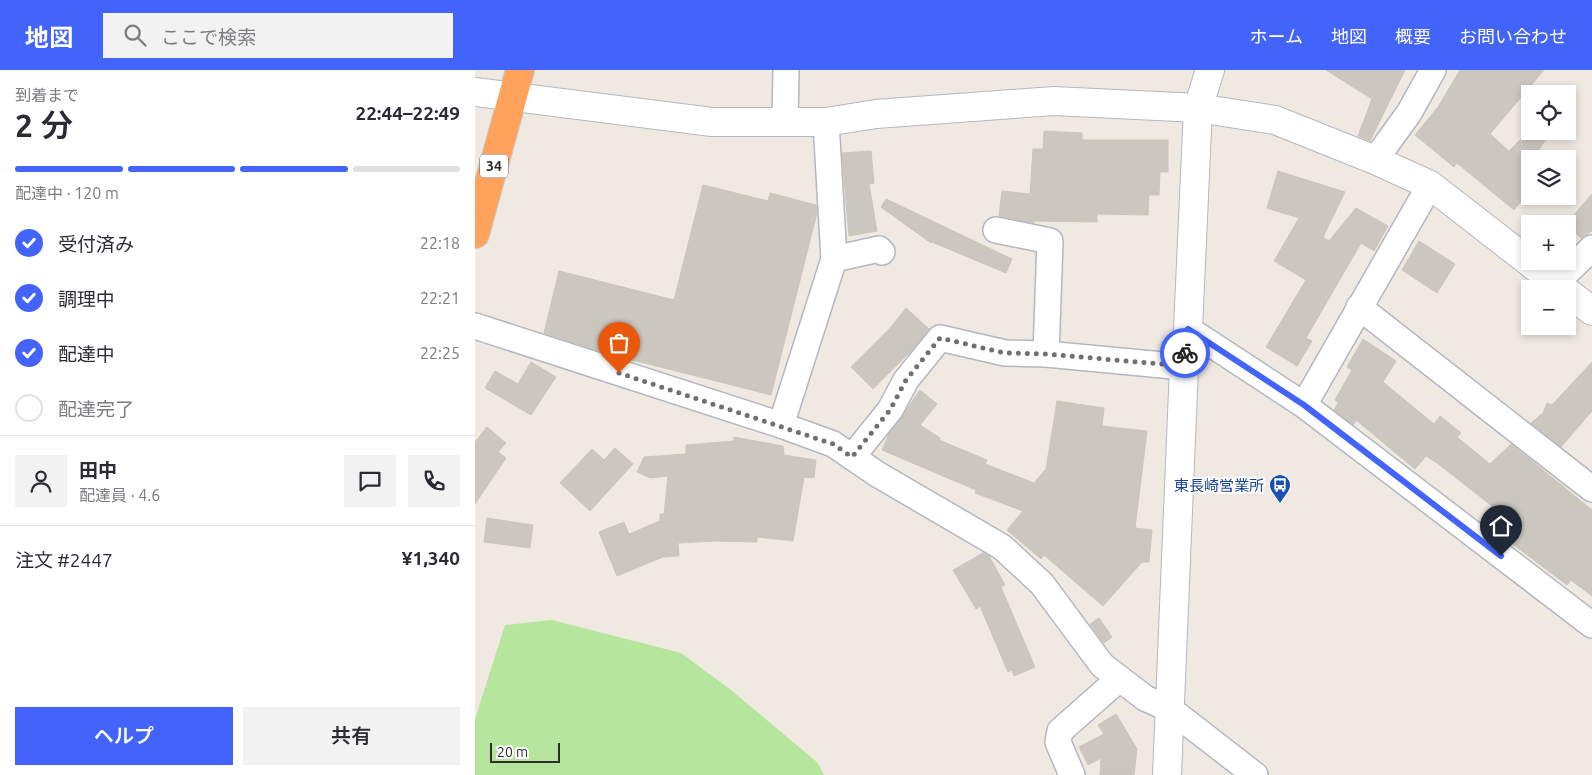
<!DOCTYPE html>
<html lang="ja">
<head>
<meta charset="utf-8">
<style>
	:root { --surface:#fff; --page:#f2f2f3; --text:#2b2b33; --muted:#7c7c81; --line:#e1e1e2; --accent:#4264fb }
	body { margin:0; font-family:Ubuntu,"Noto Sans JP",sans-serif; background:var(--page); color:var(--text); height:100vh; display:flex; flex-direction:column; font-size:19px; white-space:nowrap }
	* { box-sizing:border-box; margin:0 }
	p { font-size:16px; color:var(--muted) }
	.icon { flex:none; width:28px; height:28px; fill:none; stroke:currentColor; stroke-width:2; stroke-linecap:round; stroke-linejoin:round }
	.map { position:relative; flex:1; overflow:hidden }
	.drawer { display:flex; flex-direction:column; background:var(--surface); width:475px }
	.drawer>* { flex:none }
	.fabs { position:absolute; left:1046px; top:15px; display:grid; gap:10px }
	.fabs a { display:grid; place-items:center; width:55px; height:55px; border-radius:0px; background:var(--surface); box-shadow:0 2px 8px #0003; font-size:25px }
	.scale { position:absolute; left:15px; bottom:12px; width:70px; box-sizing:border-box; padding-left:5px; border:2px solid #2e2e2e; border-top:0; font-size:14px; line-height:18px; white-space:nowrap; color:#2e2e2e; -webkit-text-stroke:4px #fff; paint-order:stroke }
	.pin { position:absolute; display:grid; place-items:center; width:42px; height:42px; color:#fff; margin:-51px -21px; border-radius:50% 50% 50% 0; rotate:-45deg; box-shadow:0 0 5px #0007 }
	.pin .icon { rotate:45deg }
	.courier { position:absolute; display:grid; place-items:center; width:50px; height:50px; margin:-25px; border:4px solid #4264fb; border-radius:50%; background:#fff; color:#222; box-shadow:0 1px 6px #0007 }
	.headline em { font-style:normal; font-weight:600 }
	.headline div { display:flex; flex-direction:column-reverse }
	.headline { display:flex; align-items:center; justify-content:space-between; height:85px; padding:0 15px }
	h1 { font-size:32px; font-weight:600; line-height:38px }
	.bar { display:grid; grid-template-columns:repeat(4,1fr); gap:8px 5px; align-content:center; height:60px; padding:0 15px }
	.bar i { height:6px; border-radius:4px; background:var(--line) }
	.bar .selected { background:var(--accent) }
	.bar p { grid-column:span 4 }
	.line { display:flex; align-items:center; gap:12px; padding:0 15px; border-top:1px solid var(--line) }
	.line div { flex:1 }
	.round { display:grid; place-items:center; flex:none; width:52px; height:52px; border-radius:0px; background:var(--page) }
	ol { padding:0 15px; list-style:none }
	li { display:flex; align-items:center; gap:15px; height:55px }
	li p { margin-inline-start:auto }
	li .icon { padding:5px; border-radius:50%; background:var(--accent); color:#fff; stroke-width:4 }
	li:last-child { color:var(--muted) }
	li i { width:28px; height:28px; border:2px solid var(--line); border-radius:50% }
	.action { display:flex; gap:10px; margin-top:auto; padding:10px 15px }
	.action a { flex:1; height:58px; border-radius:0px; background:var(--accent); color:#fff; font-size:20px; font-weight:600; line-height:58px; text-align:center }
	.action a+a { background:var(--page); color:var(--text) }
	header { display:flex; align-items:center; gap:30px; box-sizing:border-box; height:70px; padding:0 25px; background:var(--accent); color:#fff }
	header strong { font-size:24px }
	nav { display:flex; gap:28px; margin-inline-start:auto; font-size:18px }
	.search { width:350px; height:45px; background:var(--page); display:flex; align-items:center; gap:12px; box-sizing:border-box; padding:0 18px; border-radius:0px; color:var(--muted); font-size:19px }
	main { display:flex; flex:1; min-height:0 }
	.map>svg:first-child { display:block }
	.green { fill:#b6e59e }
	.building { fill:#cbc7bf; stroke:#cbc5ba }
	.lines { fill:none; stroke-linecap:round; stroke-linejoin:round }
	.street-casing { stroke:#b4b7c1; stroke-width:28 }
	.secondary-casing { stroke:#b4b7c1; stroke-width:30 }
	.highway-casing { stroke:#c9c9c9; stroke-width:30 }
	.street { stroke:#fff; stroke-width:25 }
	.secondary { stroke:#fff; stroke-width:28 }
	.highway { stroke:#ffa35c; stroke-width:28 }
	.done { stroke:#726f6d; stroke-width:5; stroke-dasharray:0 9 }
	.route { stroke:#4264fb; stroke-width:6 }
	.labels { text-anchor:middle; dominant-baseline:central; stroke-width:4; stroke-linejoin:round; paint-order:stroke }
	.shield { fill:#fff; stroke:#6d6d6d; stroke-width:1 }
	.shield-label { font-size:14px; font-weight:bold; fill:#2e2e2e }
	.transit-label { font-size:15px; fill:#164399; stroke:#fff; text-anchor:end }
</style>
</head>
<body>
<header>
<strong>地図</strong>
<div class="search"><svg class="icon" aria-label="search" viewBox="0 0 24 24"><circle cx="10" cy="10" r="6"/><path d="M15 15l6 6"/></svg>ここで検索</div>
<nav><a>ホーム</a><a>地図</a><a>概要</a><a>お問い合わせ</a></nav>
</header>
<main>
<section class="drawer">
<div class="headline"><div><h1>2 分</h1><p>到着まで</p></div><em>22:44–22:49</em></div>
<div class="bar"><i class="selected"></i><i class="selected"></i><i class="selected"></i><i></i><p>配達中 · 120 m</p></div>
<ol>
<li><svg class="icon" aria-label="check" viewBox="0 0 24 24"><path d="M5 12l5 5 9-10"/></svg>受付済み<p>22:18</p></li>
<li><svg class="icon" aria-label="check" viewBox="0 0 24 24"><path d="M5 12l5 5 9-10"/></svg>調理中<p>22:21</p></li>
<li><svg class="icon" aria-label="check" viewBox="0 0 24 24"><path d="M5 12l5 5 9-10"/></svg>配達中<p>22:25</p></li>
<li><i></i>配達完了</li>
</ol>
<div class="line" style="height:90px"><a class="round"><svg class="icon" aria-label="person" viewBox="0 0 24 24"><circle cx="12" cy="8" r="4"/><path d="M4 21q1-7 8-7t8 7"/></svg></a><div><b>田中</b><p>配達員 · 4.6</p></div><a class="round"><svg class="icon" aria-label="chat" viewBox="0 0 24 24"><path d="M4 5h16v11H9l-5 4z"/></svg></a><a class="round"><svg class="icon" aria-label="phone" viewBox="0 0 24 24"><path d="M5 4h4l2 5-3 2q2 4 5 5l2-3 5 2v4C11 20 4 13 5 4z"/></svg></a></div>
<div class="line" style="height:65px"><div>注文 #2447</div><b>¥1,340</b></div>
<div class="action"><a>ヘルプ</a><a>共有</a></div>
</section>
<div class="map">
<svg width="1117" height="705" viewBox="0 0 1117 705">
	<rect width="100%" height="100%" fill="#efe9e1"/>
	<path class="green" d="M 77,550 L 206,583 L 256,620 L 343,693 L 349,705 L 0,705 L 0,649 L 30,555 Z"/>
	<g class="building">
		<path d="M 851,0 L 930,0 L 895,71 L 883,66 L 897,29 Z"/>
		<path d="M 985,0 L 1069,0 L 1015,64 L 1034,81 L 1054,61 L 1076,61 L 1058,89 L 1055,89 L 1055,94 L 1048,104 L 1055,110 L 1055,120 L 1039,140 L 982,93 L 979,97 L 940,65 L 963,37 Z"/>
		<path d="M 569,61 L 607,63 L 607,70 L 693,70 L 693,102 L 685,102 L 684,125 L 674,125 L 673,145 L 622,144 L 622,152 L 559,151 L 559,153 L 524,146 L 527,121 L 555,124 L 558,79 L 568,79 Z"/>
		<path d="M 396,81 L 399,113 L 394,114 L 402,161 L 374,166 L 367,83 Z"/>
		<path d="M 803,101 L 870,122 L 848,167 L 854,171 L 881,138 L 913,156 L 899,181 L 886,173 L 831,268 L 837,271 L 822,296 L 791,277 L 831,210 L 799,191 L 824,148 L 792,138 Z"/>
		<path d="M 228,115 L 293,131 L 295,123 L 341,135 L 342,143 L 296,325 L 130,283 L 69,263 L 84,201 L 199,230 Z"/>
		<path d="M 1117,124 L 1117,161 L 1106,168 L 1091,154 Z"/>
		<path d="M 411,129 L 537,189 L 531,203 L 457,172 L 456,173 L 406,137 Z"/>
		<path d="M 944,171 L 980,194 L 962,223 L 927,200 Z"/>
		<path d="M 431,238 L 454,259 L 436,281 L 398,319 L 376,297 L 416,257 Z"/>
		<path d="M 888,269 L 921,291 L 908,312 L 959,354 L 965,346 L 986,363 L 982,367 L 1015,394 L 1036,374 L 1117,440 L 1117,526 L 1096,510 L 1092,515 L 1006,450 L 1017,436 L 962,393 L 951,386 L 940,399 L 881,350 L 878,355 L 859,340 L 863,333 L 860,330 L 877,300 L 872,297 Z"/>
		<path d="M 56,292 L 81,307 L 56,345 L 10,318 L 20,301 L 43,314 Z"/>
		<path d="M 1117,292 L 1117,341 L 1086,377 L 1056,353 L 1068,343 L 1072,333 L 1077,335 Z"/>
		<path d="M 445,320 L 462,334 L 445,355 L 465,368 L 464,370 L 512,390 L 510,394 L 559,413 L 571,399 L 582,331 L 629,338 L 627,356 L 672,361 L 660,458 L 677,460 L 674,492 L 667,492 L 628,536 L 569,485 L 566,489 L 532,460 L 548,441 L 500,423 L 501,420 L 407,380 L 414,364 Z"/>
		<path d="M 12,357 L 31,373 L 23,382 L 31,388 L 0,434 L 0,372 Z"/>
		<path d="M 259,367 L 308,376 L 309,385 L 341,390 L 339,408 L 329,407 L 318,471 L 282,467 L 282,472 L 240,471 L 203,473 L 204,486 L 188,487 L 142,506 L 124,462 L 149,452 L 154,464 L 185,451 L 185,444 L 189,444 L 193,406 L 175,408 L 162,402 L 169,387 L 211,384 L 211,375 L 259,371 Z"/>
		<path d="M 140,378 L 158,394 L 115,441 L 85,413 L 117,379 L 129,390 Z"/>
		<path d="M 12,448 L 58,455 L 55,478 L 9,472 Z"/>
		<path d="M 508,483 L 514,486 L 530,515 L 526,517 L 560,597 L 539,606 L 537,600 L 533,602 L 505,536 L 501,539 L 478,500 Z"/>
		<path d="M 624,548 L 637,567 L 629,573 L 615,554 Z"/>
		<path d="M 641,644 L 662,679 L 659,705 L 625,705 L 626,688 L 613,695 L 604,677 L 629,664 L 623,655 Z"/>
	</g>
	<g class="lines">
		<g class="street-casing">
			<g id="street">
				<path d="M 310,51 L 311,0"/>
				<path d="M 900,90 L 934,43 L 958,0"/>
				<path d="M 521,160 L 575,171 L 571,284"/>
				<path d="M 359,189 L 404,179 L 407,182"/>
				<path d="M 1081,213 L 1117,178"/>
				<path d="M 884,237 L 1117,419"/>
				<path d="M 0,256 L 306,355 L 359,189 L 351,52"/>
				<path d="M 713,259 L 829,335 L 1117,555"/>
				<path d="M 829,335 L 955,115"/>
				<path d="M 306,355 L 358,374 L 402,404 L 527,477 L 567,514 L 627,595 L 670,628 L 696,640 L 780,705"/>
				<path d="M 377,387 L 415,340 L 431,310 L 465,268 L 530,283 L 571,284 L 709,297"/>
				<path d="M 597,705 L 583,672 L 585,661 L 644,609"/>
			</g>
		</g>
		<g class="secondary-casing">
			<g id="secondary">
				<path d="M 0,22 L 237,52 L 351,52 L 401,44 L 579,31 L 723,38 L 800,50 L 900,90 L 955,115 L 1089,219"/>
				<path d="M 1092,222 L 1117,241"/>
				<path d="M 692,705 L 709,297 L 713,259 L 723,38 L 735,0"/>
			</g>
		</g>
		<g class="highway-casing">
			<path id="highway" d="M 0,164 L 45,0"/>
		</g>
		<use href="#street" class="street"/>
		<use href="#secondary" class="secondary"/>
		<use href="#highway" class="highway"/>
	</g>
	<g class="lines">
		<path class="done" d="M 144,303 L 358,374 L 377,387 L 415,340 L 431,310 L 465,268 L 530,283 L 571,284 L 709,296 L 710,283"/>
		<path class="route" d="M 710,283 L 713,259 L 829,335 L 1026,486"/>
	</g>
	<defs>
		<g id="bus-pin" transform="scale(1.125)"><path d="M0 17L-7.5 6A9.5 9.5 0 1 1 7.5 6Z" fill="#1a4fb4" stroke="#fff"/><path d="M-5-6H5V4H4V6H2V4H-2V6H-4V4H-5ZM-3.5-4V0h7V-4ZM-3.5 1.2v1.5H-2V1.2ZM2 1.2v1.5H3.5V1.2Z" fill="#fff"/></g>
	</defs>
	<g fill-rule="evenodd">
		<use href="#bus-pin" x="805" y="415"/>
	</g>
	<g class="labels">
		<rect class="shield" x="5" y="84.5" width="28" height="23" rx="4"/>
		<g class="shield-label">
			<text x="19" y="96">34</text>
		</g>
		<g class="transit-label">
			<text x="789" y="415">東長崎営業所</text>
		</g>
	</g>
</svg>
<div class="fabs">
<a><svg class="icon" aria-label="locate" viewBox="0 0 24 24"><circle cx="12" cy="12" r="6"/><path d="M12 2v4M12 18v4M2 12h4M18 12h4"/></svg></a>
<a><svg class="icon" aria-label="layers" viewBox="0 0 24 24"><path d="M12 4l9 5-9 5-9-5zM3 14l9 5 9-5"/></svg></a>
<a>+</a>
<a>−</a>
</div>
<div class="scale">20 m</div>
<div class="pin" style="left:144px;top:303px;background:#ea580c"><svg class="icon" aria-label="bag" viewBox="0 0 24 24"><path d="M5 8h14l-1 12H6zM9 8a3 3 0 0 1 6 0"/></svg></div>
<div class="pin" style="left:1026px;top:486px;background:#1f2937"><svg class="icon" aria-label="home" viewBox="0 0 24 24"><path d="M3 11l9-7 9 7M6 9v11h12V9"/></svg></div>
<div class="courier" style="left:710px;top:283px"><svg class="icon" aria-label="bike" viewBox="0 0 24 24"><circle cx="6" cy="16" r="4"/><circle cx="18" cy="16" r="4"/><path d="M6 16l4-8h5l3 8M10 8l3 8H6M13 5h3"/></svg></div>
</div>
</main>
</body>
</html>
